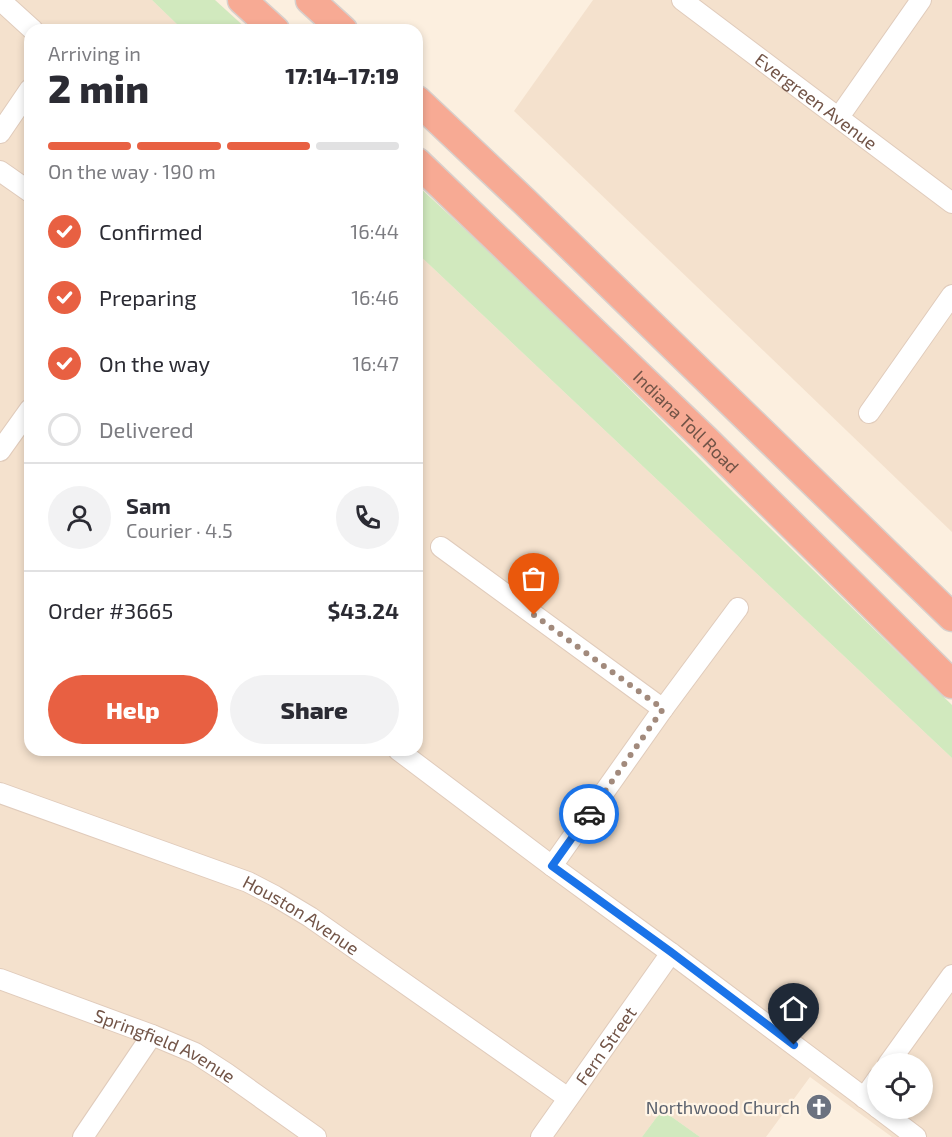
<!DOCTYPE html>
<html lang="en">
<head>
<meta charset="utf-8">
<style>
	:root { --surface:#fff; --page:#f2f2f3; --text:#2b2b33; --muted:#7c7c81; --line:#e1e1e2; --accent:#e86042 }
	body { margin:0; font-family:"Exo 2",sans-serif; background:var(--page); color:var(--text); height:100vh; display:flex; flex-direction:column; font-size:22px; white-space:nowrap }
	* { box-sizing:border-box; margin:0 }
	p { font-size:20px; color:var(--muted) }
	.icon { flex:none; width:33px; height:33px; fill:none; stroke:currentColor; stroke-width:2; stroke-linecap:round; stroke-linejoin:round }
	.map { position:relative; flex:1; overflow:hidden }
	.side { position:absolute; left:24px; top:24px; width:399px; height:732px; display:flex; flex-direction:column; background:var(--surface); border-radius:18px; box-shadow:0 3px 9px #0003 }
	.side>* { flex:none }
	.buttons { position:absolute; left:867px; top:1053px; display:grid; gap:12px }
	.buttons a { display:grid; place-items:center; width:66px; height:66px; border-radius:50%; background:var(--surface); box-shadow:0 3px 9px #0003; font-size:30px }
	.pin { position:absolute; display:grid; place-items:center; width:51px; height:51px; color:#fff; margin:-62px -26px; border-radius:50% 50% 50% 0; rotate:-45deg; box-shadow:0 0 6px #0007 }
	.pin .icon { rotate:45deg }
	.courier { position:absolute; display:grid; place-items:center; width:60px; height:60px; margin:-30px; border:4px solid #1a73e8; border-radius:50%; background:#fff; color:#222; box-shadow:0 2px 8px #0007 }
	.summary em { font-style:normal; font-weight:800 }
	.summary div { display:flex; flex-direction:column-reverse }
	.summary { display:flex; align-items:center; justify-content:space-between; height:102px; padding:0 24px }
	h1 { font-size:39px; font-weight:800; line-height:45px }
	.bar { display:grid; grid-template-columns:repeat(4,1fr); gap:9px 6px; align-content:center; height:72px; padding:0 24px }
	.bar i { height:8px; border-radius:4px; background:var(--line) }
	.bar .active { background:var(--accent) }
	.bar p { grid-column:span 4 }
	.line { display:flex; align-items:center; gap:15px; padding:0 24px; border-top:2px solid var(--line) }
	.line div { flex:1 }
	.round { display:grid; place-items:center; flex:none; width:63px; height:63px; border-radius:32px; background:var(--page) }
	ol { padding:0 24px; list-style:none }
	li { display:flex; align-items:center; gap:18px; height:66px }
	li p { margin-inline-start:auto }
	li .icon { padding:6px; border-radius:50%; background:var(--accent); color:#fff; stroke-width:4 }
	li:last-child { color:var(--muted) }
	li i { width:33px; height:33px; border:3px solid var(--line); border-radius:50% }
	.primary-button { display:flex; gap:12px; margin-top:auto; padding:12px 24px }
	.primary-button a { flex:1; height:69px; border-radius:36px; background:var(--accent); color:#fff; font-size:24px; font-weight:800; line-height:69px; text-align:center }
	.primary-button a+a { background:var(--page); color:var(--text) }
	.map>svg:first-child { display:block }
	.residential { fill:#f4e1cd; fill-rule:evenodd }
	.green { fill:#d1e9be }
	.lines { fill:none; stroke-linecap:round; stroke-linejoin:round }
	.minor-casing { stroke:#e0cbbb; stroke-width:22 }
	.highway-casing { stroke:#d8cfcb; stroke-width:31 }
	.minor { stroke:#fff; stroke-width:20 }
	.highway { stroke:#f7aa94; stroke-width:28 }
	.done { stroke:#a28a7c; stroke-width:6; stroke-dasharray:0 10.8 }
	.route { stroke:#1a73e8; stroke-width:8 }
	.labels { text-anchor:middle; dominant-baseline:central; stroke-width:4.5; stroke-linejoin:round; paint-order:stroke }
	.street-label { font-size:18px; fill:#725447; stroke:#fff4e5 }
	.worship-label { font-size:18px; fill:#5b616d; stroke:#fff4e5; text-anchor:end }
</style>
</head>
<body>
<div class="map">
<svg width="952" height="1137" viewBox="0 0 952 1137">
	<rect width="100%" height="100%" fill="#fcefdf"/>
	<g class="residential">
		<path d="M 0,0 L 152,0 L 183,30 L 30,30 L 30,750 L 417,750 L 417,253 L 952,758 L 952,1137 L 892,1137 L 810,1077 L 766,1137 L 700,1137 L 662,1110 L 642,1137 L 0,1137 ZM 878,1064 L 922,1064 L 922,1108 L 878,1108 Z"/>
		<path d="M 593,0 L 952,0 L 952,532 L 514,111 Z"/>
	</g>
	<g class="green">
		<path d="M 152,0 L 215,0 L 248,30 L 183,30 Z"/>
		<path d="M 417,185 L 527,287 L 735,494 L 952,705 L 952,758 L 417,253 Z"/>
		<path d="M 662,1110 L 700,1137 L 642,1137 Z"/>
	</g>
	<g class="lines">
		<g class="minor-casing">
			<g id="minor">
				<path d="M 0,0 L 33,30"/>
				<path id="s1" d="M 682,0 L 952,203"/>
				<path d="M 839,117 L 921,0"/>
				<path d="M 0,133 L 30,89"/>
				<path d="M 0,171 L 30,192"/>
				<path d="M 869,413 L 952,295"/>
				<path d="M 0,451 L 30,409"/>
				<path d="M 441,547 L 663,709"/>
				<path d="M 398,750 L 552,866 L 671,953 L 878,1108"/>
				<path id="s2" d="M 0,793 L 248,882 L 275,896 L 310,917 L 568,1098"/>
				<path d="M 552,866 L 663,709 L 738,608"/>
				<path id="s3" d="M 0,979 L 152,1035 L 195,1053 L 226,1073 L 316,1137"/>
				<path d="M 888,1064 L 952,975"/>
				<path d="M 864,1098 L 878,1078"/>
				<path d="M 878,1108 L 916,1137"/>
				<path d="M 83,1137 L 152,1035"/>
				<path id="s4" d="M 541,1137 L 671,953"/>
			</g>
		</g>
		<g class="highway-casing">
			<g id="highway">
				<path d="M 242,0 L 275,30"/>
				<path d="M 310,0 L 343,30"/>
				<path d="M 417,100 L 525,202 L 952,617"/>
				<path id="s5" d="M 417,162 L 706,440 L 952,684"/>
			</g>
		</g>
		<use href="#minor" class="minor"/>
		<use href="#highway" class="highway"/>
	</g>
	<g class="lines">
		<path class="done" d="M 534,615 L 663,709 L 589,814"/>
		<path class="route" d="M 589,814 L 552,866 L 671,952 L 794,1045"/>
	</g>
	<defs>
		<g id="church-disc" transform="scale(1.35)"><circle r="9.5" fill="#6b7280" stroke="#fff4e5"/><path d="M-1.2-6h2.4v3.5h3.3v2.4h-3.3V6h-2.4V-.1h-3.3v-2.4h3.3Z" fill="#fff"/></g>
	</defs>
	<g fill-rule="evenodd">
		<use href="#church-disc" x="819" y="1107"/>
	</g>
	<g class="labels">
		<g class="street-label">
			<text stroke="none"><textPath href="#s1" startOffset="168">Evergreen Avenue</textPath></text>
			<text stroke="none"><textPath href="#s5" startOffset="374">Indiana Toll Road</textPath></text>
			<text stroke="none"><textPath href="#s2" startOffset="326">Houston Avenue</textPath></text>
			<text stroke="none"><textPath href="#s4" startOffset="112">Fern Street</textPath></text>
			<text stroke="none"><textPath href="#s3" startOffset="178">Springfield Avenue</textPath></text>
		</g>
		<g class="worship-label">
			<text x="800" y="1107">Northwood Church</text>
		</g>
	</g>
</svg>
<div class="buttons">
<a><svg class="icon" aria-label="locate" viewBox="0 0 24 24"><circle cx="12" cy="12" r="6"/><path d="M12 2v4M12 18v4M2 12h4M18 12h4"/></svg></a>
</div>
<div class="pin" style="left:534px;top:615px;background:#ea580c"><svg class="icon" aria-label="bag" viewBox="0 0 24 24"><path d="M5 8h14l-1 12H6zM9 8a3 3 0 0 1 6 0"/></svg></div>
<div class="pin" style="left:794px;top:1045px;background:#1f2937"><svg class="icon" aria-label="home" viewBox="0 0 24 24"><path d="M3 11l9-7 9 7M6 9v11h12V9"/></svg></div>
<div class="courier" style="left:589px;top:814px"><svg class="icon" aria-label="car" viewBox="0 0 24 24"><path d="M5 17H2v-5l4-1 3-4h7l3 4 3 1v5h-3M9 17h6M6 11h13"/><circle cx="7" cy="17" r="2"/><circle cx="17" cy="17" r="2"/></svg></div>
<section class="side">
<div class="summary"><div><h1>2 min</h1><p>Arriving in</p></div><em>17:14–17:19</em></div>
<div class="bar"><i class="active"></i><i class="active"></i><i class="active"></i><i></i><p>On the way · 190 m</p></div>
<ol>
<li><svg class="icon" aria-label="check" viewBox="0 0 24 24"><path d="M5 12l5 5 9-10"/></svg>Confirmed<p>16:44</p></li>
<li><svg class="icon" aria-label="check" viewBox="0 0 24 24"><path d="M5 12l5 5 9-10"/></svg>Preparing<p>16:46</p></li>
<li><svg class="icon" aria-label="check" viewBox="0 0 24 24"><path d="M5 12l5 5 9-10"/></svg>On the way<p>16:47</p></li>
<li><i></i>Delivered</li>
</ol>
<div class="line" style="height:108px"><a class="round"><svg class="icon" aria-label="person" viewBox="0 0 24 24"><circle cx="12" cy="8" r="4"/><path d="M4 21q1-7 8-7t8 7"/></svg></a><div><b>Sam</b><p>Courier · 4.5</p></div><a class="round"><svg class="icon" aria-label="phone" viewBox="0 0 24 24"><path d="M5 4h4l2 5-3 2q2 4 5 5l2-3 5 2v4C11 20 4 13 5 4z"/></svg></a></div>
<div class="line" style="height:78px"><div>Order #3665</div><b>$43.24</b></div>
<div class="primary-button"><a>Help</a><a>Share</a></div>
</section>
</div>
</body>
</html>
